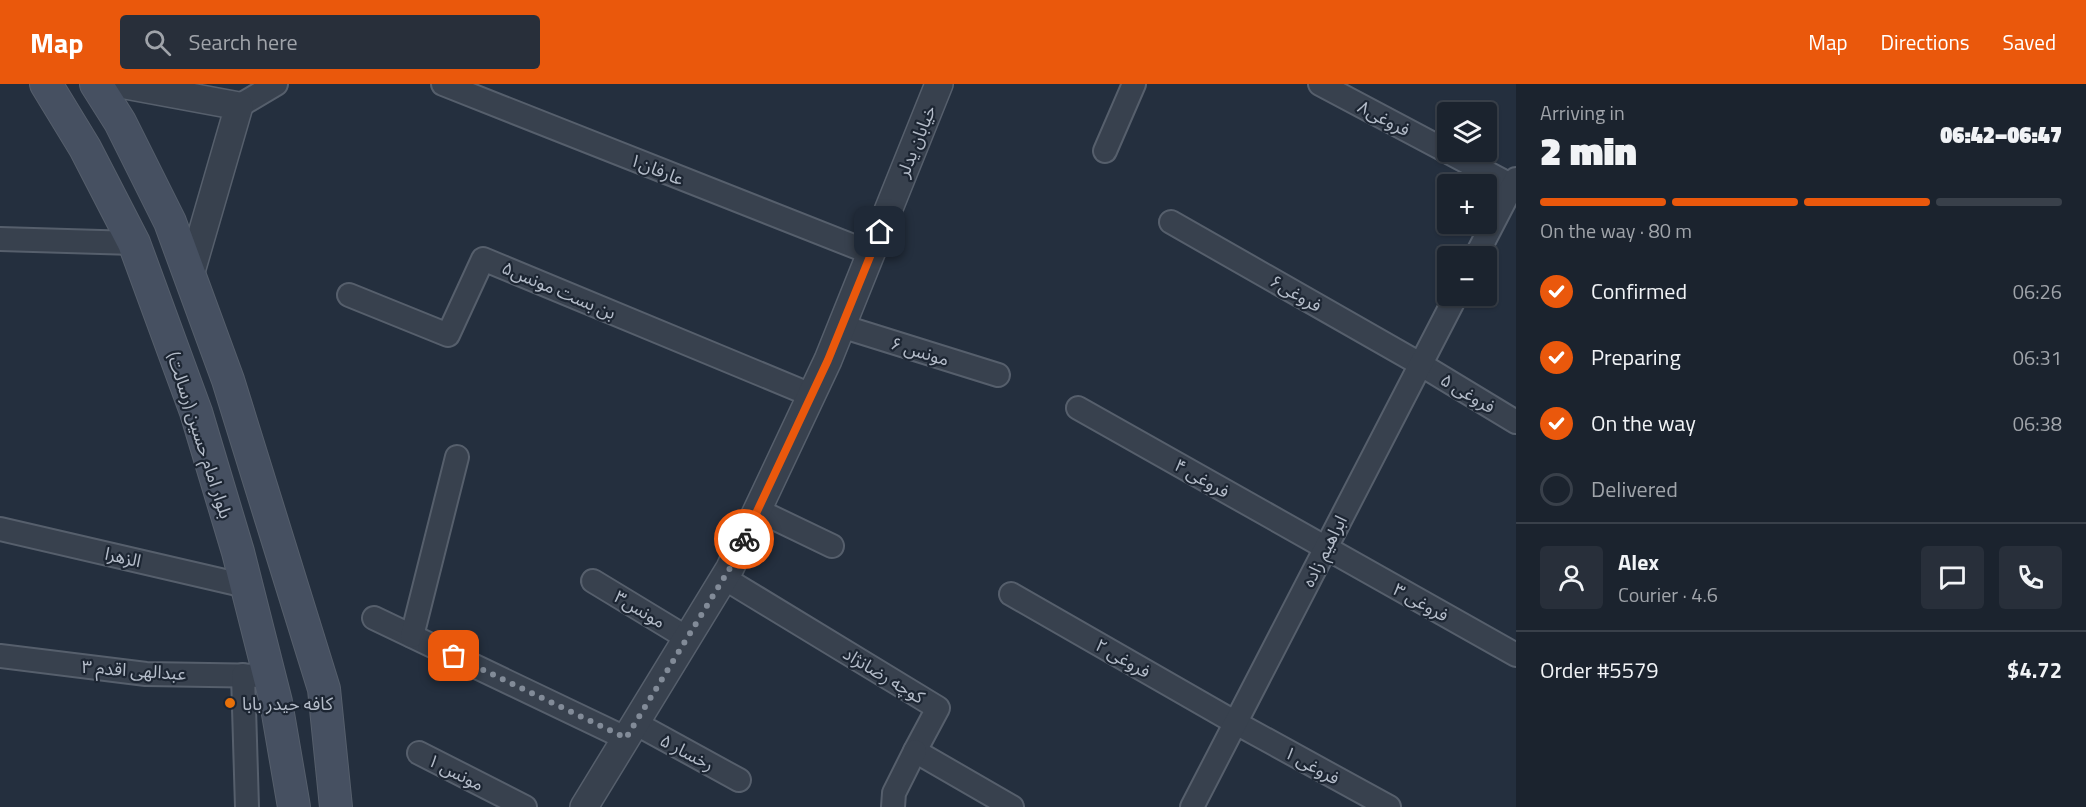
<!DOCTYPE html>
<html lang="en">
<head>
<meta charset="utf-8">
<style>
	:root { --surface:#1b232e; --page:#282f3a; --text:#f1f3f6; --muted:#a0a4aa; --line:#39404a; --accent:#ea580c }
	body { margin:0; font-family:"Titillium Web","Noto Sans Arabic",sans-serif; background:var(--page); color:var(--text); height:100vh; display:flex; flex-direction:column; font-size:22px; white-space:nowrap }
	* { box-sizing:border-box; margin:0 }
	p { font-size:20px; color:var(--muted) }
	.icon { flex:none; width:33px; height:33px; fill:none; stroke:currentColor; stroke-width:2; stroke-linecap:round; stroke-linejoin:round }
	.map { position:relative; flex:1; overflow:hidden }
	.details { display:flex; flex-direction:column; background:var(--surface); width:570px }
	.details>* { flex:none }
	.tools { position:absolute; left:1437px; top:18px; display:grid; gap:12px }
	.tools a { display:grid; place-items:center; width:60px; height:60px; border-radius:6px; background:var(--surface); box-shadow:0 2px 4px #0004,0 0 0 2px var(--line); font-size:30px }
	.pin { position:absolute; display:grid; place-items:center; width:51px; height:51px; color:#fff; margin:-26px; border-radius:12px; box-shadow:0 3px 9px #0006 }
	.courier { position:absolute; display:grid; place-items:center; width:60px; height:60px; margin:-30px; border:4px solid #ea580c; border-radius:50%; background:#fff; color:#222; box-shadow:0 2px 8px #0007 }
	.overview em { font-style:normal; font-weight:800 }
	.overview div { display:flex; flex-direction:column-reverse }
	.overview { display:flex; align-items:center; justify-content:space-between; height:102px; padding:0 24px }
	h1 { font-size:39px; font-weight:800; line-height:45px }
	.bar { display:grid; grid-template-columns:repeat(4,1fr); gap:9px 6px; align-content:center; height:72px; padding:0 24px }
	.bar i { height:8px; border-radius:4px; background:var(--line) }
	.bar .active { background:var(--accent) }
	.bar p { grid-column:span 4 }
	.line { display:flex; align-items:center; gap:15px; padding:0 24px; border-top:2px solid var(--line) }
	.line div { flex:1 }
	.round { display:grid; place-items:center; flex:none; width:63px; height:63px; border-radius:6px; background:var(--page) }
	ol { padding:0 24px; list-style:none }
	li { display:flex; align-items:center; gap:18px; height:66px }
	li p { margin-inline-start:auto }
	li .icon { padding:6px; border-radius:50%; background:var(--accent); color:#fff; stroke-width:4 }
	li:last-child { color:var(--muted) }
	li i { width:33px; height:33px; border:3px solid var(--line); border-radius:50% }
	header { display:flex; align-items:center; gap:36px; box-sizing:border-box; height:84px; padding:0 30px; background:var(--accent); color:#fff }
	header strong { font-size:28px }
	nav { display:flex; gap:33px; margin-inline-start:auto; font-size:21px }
	.search { width:420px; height:54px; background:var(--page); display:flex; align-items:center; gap:15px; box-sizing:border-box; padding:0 21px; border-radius:6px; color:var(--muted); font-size:22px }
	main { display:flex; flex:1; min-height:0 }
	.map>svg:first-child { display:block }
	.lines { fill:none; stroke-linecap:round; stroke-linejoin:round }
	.minor-casing { stroke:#565f6c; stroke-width:26 }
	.tertiary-casing { stroke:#565f6c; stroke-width:30 }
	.secondary-casing { stroke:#565f6c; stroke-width:34 }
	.minor { stroke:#38414e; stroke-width:22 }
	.tertiary { stroke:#38414e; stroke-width:27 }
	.secondary { stroke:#465061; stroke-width:32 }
	.done { stroke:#828b98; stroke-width:6; stroke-dasharray:0 10.8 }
	.route { stroke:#ea580c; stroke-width:8 }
	.food-dot { fill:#e8710a; stroke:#1d2633; stroke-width:2 }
	.labels { text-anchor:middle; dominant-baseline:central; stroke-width:4.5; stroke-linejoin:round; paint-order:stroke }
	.street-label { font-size:18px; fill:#b4bcc9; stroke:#1d2633 }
	.poi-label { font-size:18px; fill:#b4bcc9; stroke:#1d2633; text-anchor:start }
</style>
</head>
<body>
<header>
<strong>Map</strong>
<div class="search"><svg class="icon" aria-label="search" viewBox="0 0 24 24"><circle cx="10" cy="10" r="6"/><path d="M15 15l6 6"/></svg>Search here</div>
<nav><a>Map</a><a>Directions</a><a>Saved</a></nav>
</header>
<main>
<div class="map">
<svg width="1516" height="723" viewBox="0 0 1516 723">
	<rect width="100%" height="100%" fill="#242f3e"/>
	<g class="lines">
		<g class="minor-casing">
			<g id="minor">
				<path d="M 443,0 L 871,169"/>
				<path d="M 1320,0 L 1516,104"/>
				<path d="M 239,22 L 276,0"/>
				<path d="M 1105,67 L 1134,0"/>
				<path d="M 1171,138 L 1420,280 L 1516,338"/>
				<path d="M 0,155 L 134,159"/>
				<path d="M 1476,172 L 1516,95"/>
				<path d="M 349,211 L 448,251 L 483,175 L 811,311"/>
				<path d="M 841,242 L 998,291"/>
				<path d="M 1078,324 L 1516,571"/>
				<path d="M 757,426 L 832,462"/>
				<path d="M 0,445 L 246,502"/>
				<path d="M 724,494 L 938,624 L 915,667 L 1012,723"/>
				<path d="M 593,497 L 687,554"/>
				<path d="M 1011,510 L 1236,639 L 1389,723"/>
				<path d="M 374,534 L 625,654"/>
				<path d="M 412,552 L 457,373"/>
				<path d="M 0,572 L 146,590 L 269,592"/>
				<path d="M 243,591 L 247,723"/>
				<path d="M 635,639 L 739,696"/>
				<path d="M 419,669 L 525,723"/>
				<path d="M 893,723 L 894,709 L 915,667"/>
				<path d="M 1192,723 L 1456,212"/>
			</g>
		</g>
		<g class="tertiary-casing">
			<g id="tertiary">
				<path d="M 120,0 L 239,22 L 190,191"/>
				<path d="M 584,723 L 730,484 L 828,276 L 939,0"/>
			</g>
		</g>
		<g class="secondary-casing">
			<g id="secondary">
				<path d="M 46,0 L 85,64 L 134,159 L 196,328 L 238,468 L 276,618 L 294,723"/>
				<path d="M 96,0 L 120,38 L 170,138 L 228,296 L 324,605 L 336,723"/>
			</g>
		</g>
		<use href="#minor" class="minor"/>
		<use href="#tertiary" class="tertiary"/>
		<use href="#secondary" class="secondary"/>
	</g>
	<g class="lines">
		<path class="done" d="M 454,572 L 626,654 L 730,484 L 744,455"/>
		<path class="route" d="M 744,455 L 828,276 L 880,148"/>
	</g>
	<circle class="food-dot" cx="230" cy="619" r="6"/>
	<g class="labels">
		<g class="street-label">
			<text transform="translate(1384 34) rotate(28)">فروغی۸</text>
			<text transform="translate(916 57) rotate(-68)">خیابان یدلر</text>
			<text transform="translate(657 85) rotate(22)">عارفان۱</text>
			<text transform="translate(559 206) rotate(23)">بن بست مونس۵</text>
			<text transform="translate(1296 209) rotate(30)">فروغی۶</text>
			<text transform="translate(920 267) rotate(17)">مونس ۶</text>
			<text transform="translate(1468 309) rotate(31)">فروغی ۵</text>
			<text transform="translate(200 351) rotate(72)">بلوار امام حسین (رسالت)</text>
			<text transform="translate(1202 394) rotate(30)">فروغی ۴</text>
			<text transform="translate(1324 467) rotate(-63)">ابراهیم زاده</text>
			<text transform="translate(123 473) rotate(13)">الزهرا</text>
			<text transform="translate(1421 518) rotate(29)">فروغی ۳</text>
			<text transform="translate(640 525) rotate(31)">مونس۳</text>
			<text transform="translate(1123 574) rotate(30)">فروغی ۲</text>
			<text transform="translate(134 586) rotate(4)">عبدالهی اقدم ۳</text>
			<text transform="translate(884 591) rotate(31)">کوچه رضانژاد</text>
			<text transform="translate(687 668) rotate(28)">رخسار ۵</text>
			<text transform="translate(1312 681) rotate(29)">فروغی ۱</text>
			<text transform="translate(456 688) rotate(27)">مونس ۱</text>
		</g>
		<g class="poi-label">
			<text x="242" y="619">کافه حیدر بابا</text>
		</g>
	</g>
</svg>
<div class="tools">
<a><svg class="icon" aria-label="layers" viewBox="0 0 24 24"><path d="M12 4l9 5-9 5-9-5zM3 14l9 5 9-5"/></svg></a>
<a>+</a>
<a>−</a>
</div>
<div class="pin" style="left:454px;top:572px;background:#ea580c"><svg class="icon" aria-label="bag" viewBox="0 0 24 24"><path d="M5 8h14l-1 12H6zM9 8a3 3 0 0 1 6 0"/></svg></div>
<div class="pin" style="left:880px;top:148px;background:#1f2937"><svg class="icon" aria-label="home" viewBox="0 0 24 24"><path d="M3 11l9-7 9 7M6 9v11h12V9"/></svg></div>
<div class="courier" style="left:744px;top:455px"><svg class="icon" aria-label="bike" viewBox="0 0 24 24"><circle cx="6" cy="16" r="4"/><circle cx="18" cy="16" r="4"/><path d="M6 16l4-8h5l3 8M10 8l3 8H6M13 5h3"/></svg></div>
</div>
<section class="details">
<div class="overview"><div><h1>2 min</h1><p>Arriving in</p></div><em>06:42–06:47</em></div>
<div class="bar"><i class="active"></i><i class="active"></i><i class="active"></i><i></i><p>On the way · 80 m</p></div>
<ol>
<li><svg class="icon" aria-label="check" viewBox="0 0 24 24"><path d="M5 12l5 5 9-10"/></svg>Confirmed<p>06:26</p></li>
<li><svg class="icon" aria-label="check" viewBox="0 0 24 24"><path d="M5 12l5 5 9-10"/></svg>Preparing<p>06:31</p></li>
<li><svg class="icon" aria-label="check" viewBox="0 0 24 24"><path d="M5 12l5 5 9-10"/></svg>On the way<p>06:38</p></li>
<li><i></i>Delivered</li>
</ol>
<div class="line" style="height:108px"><a class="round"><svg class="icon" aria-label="person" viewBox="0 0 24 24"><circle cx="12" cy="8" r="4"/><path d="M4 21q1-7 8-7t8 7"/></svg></a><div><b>Alex</b><p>Courier · 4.6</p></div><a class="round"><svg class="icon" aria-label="chat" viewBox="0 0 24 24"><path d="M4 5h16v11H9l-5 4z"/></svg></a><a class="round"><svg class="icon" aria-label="phone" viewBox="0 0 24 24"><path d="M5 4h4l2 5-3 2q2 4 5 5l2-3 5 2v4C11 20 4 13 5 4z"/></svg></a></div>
<div class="line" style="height:78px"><div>Order #5579</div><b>$4.72</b></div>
</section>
</main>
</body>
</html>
